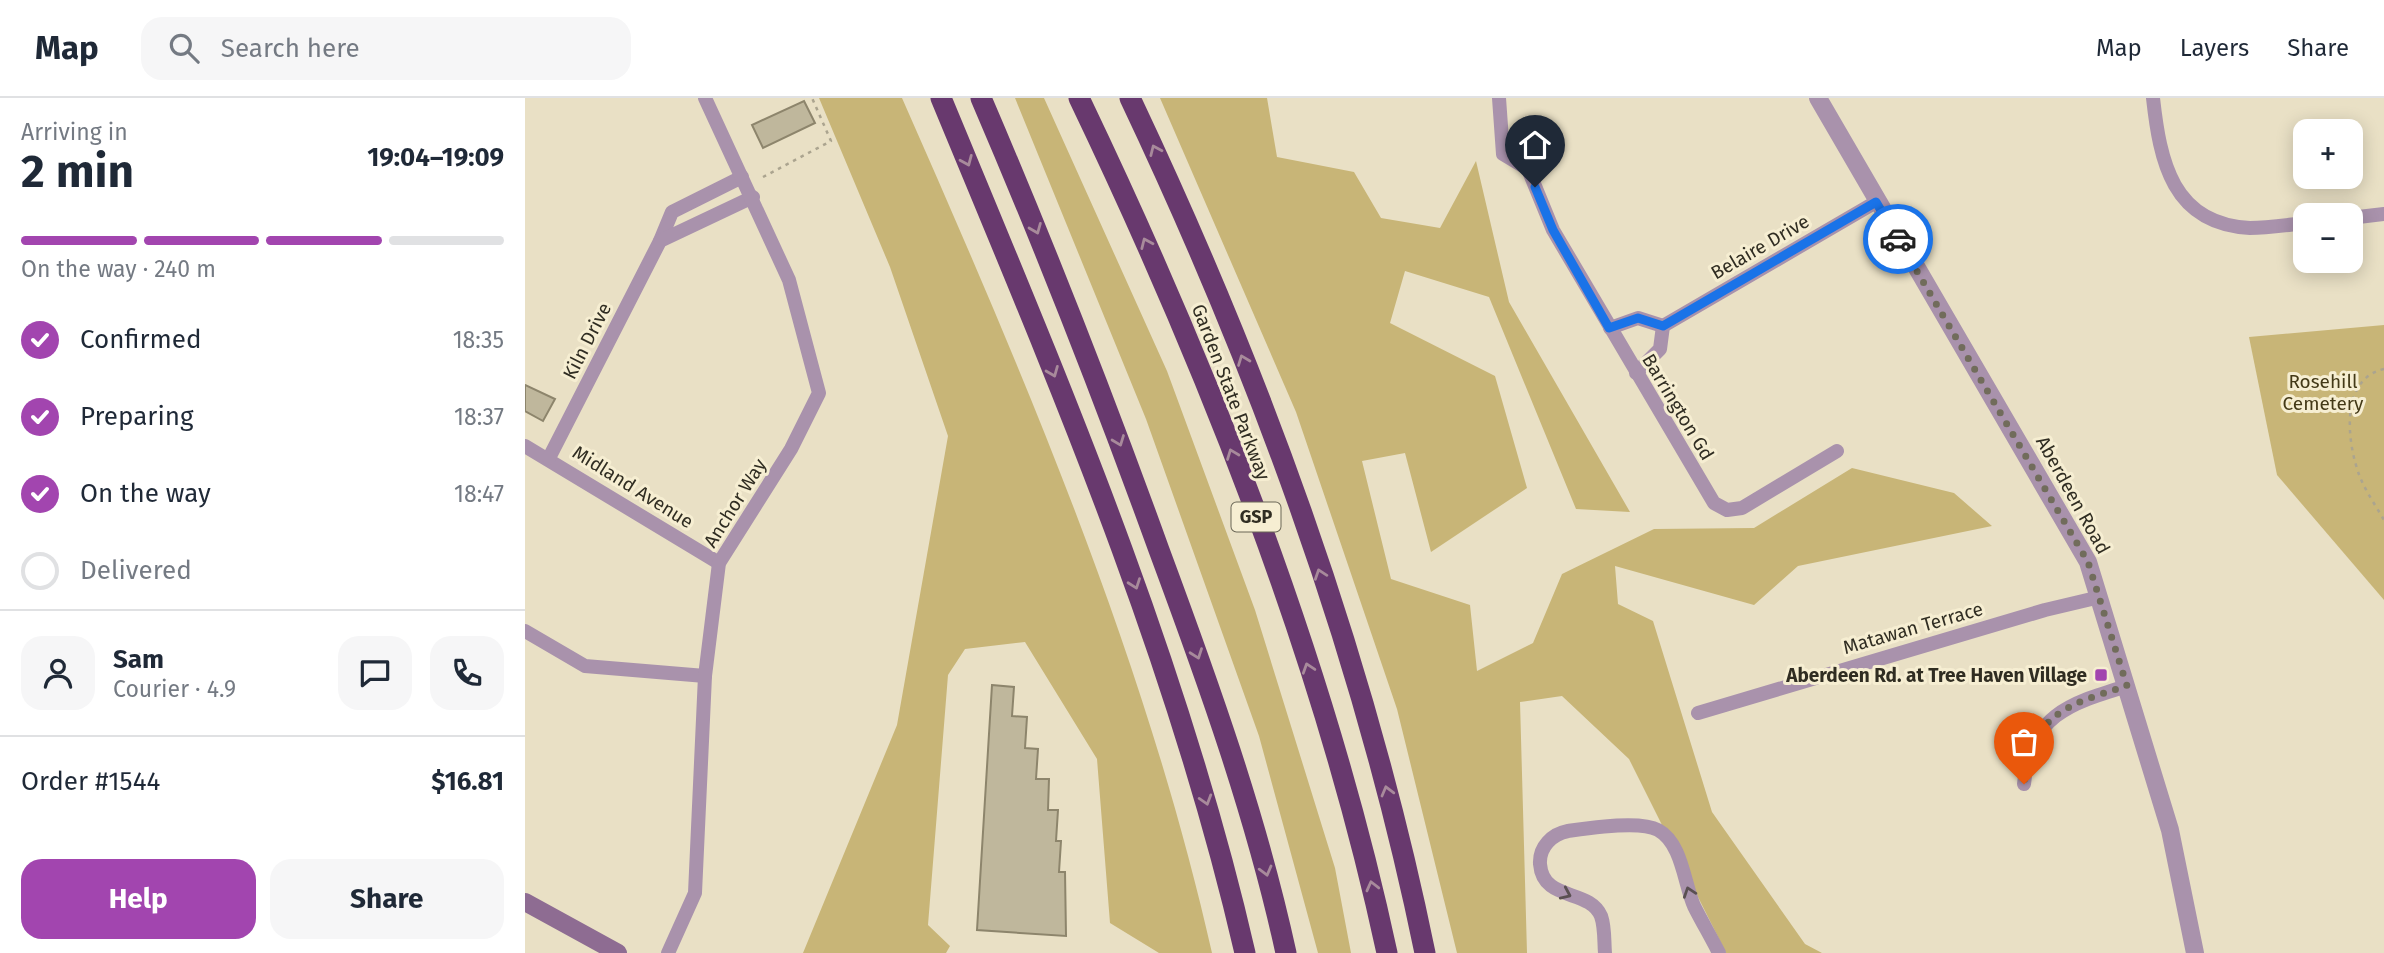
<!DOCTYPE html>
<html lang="en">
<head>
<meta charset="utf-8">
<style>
	:root { --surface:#fff; --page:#f6f6f7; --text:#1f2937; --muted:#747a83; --line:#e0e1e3; --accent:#a245af }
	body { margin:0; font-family:"Fira Sans",sans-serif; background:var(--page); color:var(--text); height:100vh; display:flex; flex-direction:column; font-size:26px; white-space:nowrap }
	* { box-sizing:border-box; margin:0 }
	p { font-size:23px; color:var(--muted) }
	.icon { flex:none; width:38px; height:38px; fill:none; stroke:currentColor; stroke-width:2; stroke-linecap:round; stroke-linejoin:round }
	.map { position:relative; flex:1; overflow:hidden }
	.drawer { display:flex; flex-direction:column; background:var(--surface); width:525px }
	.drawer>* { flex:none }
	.fabs { position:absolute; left:1768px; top:21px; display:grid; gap:14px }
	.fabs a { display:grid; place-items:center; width:70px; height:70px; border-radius:14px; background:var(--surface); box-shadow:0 4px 18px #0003; font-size:35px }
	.pin { position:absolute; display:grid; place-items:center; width:60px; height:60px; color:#fff; margin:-72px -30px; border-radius:50% 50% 50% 0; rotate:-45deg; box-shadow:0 0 7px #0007 }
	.pin .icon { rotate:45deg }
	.courier { position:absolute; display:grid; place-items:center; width:70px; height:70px; margin:-35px; border:5px solid #1a73e8; border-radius:50%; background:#fff; color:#222; box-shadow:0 2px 9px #0007 }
	.overview em { font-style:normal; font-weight:700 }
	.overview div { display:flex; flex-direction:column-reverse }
	.overview { display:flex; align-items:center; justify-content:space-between; height:119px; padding:0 21px }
	h1 { font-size:46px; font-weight:700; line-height:52px }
	.bar { display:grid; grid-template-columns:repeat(4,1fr); gap:10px 7px; align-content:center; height:84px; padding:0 21px }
	.bar i { height:9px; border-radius:5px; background:var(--line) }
	.bar .current { background:var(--accent) }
	.bar p { grid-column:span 4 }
	.line { display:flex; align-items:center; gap:18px; padding:0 21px; border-top:2px solid var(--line) }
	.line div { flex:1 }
	.round { display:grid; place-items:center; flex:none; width:74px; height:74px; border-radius:21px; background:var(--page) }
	ol { padding:0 21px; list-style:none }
	li { display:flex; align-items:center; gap:21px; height:77px }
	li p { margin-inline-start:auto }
	li .icon { padding:7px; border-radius:50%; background:var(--accent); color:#fff; stroke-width:4 }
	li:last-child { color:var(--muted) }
	li i { width:38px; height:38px; border:4px solid var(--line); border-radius:50% }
	.primary-button { display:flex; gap:14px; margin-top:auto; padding:14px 21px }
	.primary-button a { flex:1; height:80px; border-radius:21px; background:var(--accent); color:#fff; font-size:28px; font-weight:700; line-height:80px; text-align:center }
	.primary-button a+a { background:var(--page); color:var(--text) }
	header { display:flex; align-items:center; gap:42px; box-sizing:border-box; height:98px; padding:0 35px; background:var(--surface); border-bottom:2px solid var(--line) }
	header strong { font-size:33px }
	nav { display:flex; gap:38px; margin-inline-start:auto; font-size:24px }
	.search { width:490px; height:63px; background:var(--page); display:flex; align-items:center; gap:18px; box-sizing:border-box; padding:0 24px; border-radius:21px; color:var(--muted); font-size:26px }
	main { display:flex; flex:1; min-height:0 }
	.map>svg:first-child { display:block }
	.green { fill:#c8b577 }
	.building { fill:#bfb79c; stroke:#8d856c; stroke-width:2 }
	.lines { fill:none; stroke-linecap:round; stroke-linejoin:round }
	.path { stroke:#aba48f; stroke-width:2.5; stroke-dasharray:3.5 5; stroke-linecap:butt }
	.minor { stroke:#a992ac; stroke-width:14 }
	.tertiary { stroke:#a992ac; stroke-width:18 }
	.secondary { stroke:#8e6c92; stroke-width:18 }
	.motorway { stroke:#68396e; stroke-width:21 }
	.oneway { stroke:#a88a9b }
	.oneway2 { stroke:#5a5052 }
	.done { stroke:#716c5b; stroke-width:7; stroke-dasharray:0 12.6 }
	.route { stroke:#1a73e8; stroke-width:9 }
	.poi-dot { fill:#a245af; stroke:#f6eed2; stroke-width:2.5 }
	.labels { text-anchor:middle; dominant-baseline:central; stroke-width:6; stroke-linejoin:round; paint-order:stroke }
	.shield { fill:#f6eed2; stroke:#6b6757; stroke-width:2 }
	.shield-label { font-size:18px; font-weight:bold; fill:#302d22 }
	.street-label { font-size:19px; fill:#302d22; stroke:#f6eed2 }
	.park-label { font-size:19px; fill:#433917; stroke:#f6eed2 }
	.poi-label { font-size:19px; font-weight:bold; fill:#302d22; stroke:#f6eed2; text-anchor:end }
</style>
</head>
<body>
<header>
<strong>Map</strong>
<div class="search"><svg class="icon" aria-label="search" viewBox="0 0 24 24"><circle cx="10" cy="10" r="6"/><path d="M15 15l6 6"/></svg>Search here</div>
<nav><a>Map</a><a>Layers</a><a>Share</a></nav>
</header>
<main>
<section class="drawer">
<div class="overview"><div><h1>2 min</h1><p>Arriving in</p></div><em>19:04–19:09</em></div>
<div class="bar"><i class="current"></i><i class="current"></i><i class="current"></i><i></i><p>On the way · 240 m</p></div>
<ol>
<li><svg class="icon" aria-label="check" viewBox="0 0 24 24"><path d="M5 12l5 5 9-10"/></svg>Confirmed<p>18:35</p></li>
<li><svg class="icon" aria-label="check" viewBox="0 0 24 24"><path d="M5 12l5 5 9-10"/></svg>Preparing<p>18:37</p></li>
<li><svg class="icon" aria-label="check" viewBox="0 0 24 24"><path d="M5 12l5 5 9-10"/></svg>On the way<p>18:47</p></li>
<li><i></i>Delivered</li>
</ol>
<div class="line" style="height:126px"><a class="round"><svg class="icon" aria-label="person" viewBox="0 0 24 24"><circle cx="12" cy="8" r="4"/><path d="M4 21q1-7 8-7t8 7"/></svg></a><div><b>Sam</b><p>Courier · 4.9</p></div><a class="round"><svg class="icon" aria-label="chat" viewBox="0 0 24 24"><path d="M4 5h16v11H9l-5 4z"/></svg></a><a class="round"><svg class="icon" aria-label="phone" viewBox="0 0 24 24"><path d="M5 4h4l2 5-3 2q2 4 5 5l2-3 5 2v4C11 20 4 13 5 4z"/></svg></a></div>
<div class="line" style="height:91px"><div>Order #1544</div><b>$16.81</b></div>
<div class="primary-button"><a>Help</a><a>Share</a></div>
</section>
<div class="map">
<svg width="1859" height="855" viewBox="0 0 1859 855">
	<rect width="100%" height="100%" fill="#e9e0c5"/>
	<g class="green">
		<path d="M 294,0 L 377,0 C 499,277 620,558 687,855 L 634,855 L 585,825 L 572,661 L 500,544 L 440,551 L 423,577 L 403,827 L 425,848 L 421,855 L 278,855 L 372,627 L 423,338 L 365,169 Z"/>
		<path d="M 490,0 L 519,0 L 642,273 L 730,512 L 810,770 L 826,855 L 793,855 L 734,638 L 621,321 Z"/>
		<path d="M 635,0 L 742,0 L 752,59 L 829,74 L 856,120 L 915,130 L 951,63 L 984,204 L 1105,414 L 1051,411 L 964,199 L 880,173 L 865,225 L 970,278 L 1002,390 L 906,454 L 880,355 L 837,363 L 866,481 L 945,507 L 952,573 L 1008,545 L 1037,476 L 1129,431 L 1229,430 L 1327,370 L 1429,395 L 1467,428 L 1273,468 L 1229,507 L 1090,468 L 1093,506 L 1128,523 L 1187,714 L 1280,846 L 1297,855 L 1201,855 L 1104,661 L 1037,598 L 995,604 L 1002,855 L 932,855 L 872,611 L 771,314 Z"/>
		<path d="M 1859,227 L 1859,502 L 1752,377 L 1724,239 Z"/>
	</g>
	<g class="building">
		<path d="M 279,3 L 290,25 L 238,50 L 227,27 Z"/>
		<path d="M 0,287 L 30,301 L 18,323 L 0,313 Z"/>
		<path d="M 467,587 L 489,589 L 487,618 L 502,619 L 500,650 L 513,651 L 511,681 L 524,681 L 523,712 L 533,712 L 531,743 L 536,743 L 534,774 L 540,774 L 541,838 L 452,832 Z"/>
	</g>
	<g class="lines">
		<g class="path">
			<path d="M 238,79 L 306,43 L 287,0"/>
			<path d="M 1859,271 C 1814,281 1822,346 1835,379 C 1841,394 1851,408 1859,422"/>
		</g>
		<g class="minor">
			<path d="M 974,0 L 978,56 L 1003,71 L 1028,132 L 1189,405 L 1202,412 L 1217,410 L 1312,353"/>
			<path d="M 1628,0 C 1635,63 1647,126 1725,130 C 1743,130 1762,127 1780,125"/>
			<path d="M 1825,120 L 1859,116"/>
			<path d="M 135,143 L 147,114 L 217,79"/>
			<path d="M 1138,228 L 1351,104"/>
			<path d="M 1085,230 L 1113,220 L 1138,228 L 1135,251 L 1111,275"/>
			<path d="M 0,348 L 194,465"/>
			<path d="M 24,360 L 135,143 L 228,99"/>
			<path d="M 0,533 L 60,568 L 180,578"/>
			<path d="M 1173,615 L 1520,512 L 1575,499"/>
			<path d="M 1499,686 C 1506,617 1543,606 1602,588"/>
			<path d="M 143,855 L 170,795 L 180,578 L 194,465 L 266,351 L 294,295 L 264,182 L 180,0"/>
			<path d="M 1080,855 C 1079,843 1080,829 1076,818 C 1064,790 1018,804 1015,766 C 1014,749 1027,736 1043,733 C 1064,730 1115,722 1133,732 C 1157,745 1159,785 1169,808 C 1177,824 1186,839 1194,855"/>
		</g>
		<path class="tertiary" d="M 1293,0 L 1563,464 L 1645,732 L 1670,855"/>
		<path class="secondary" d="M 0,804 L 93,855"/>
		<g class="motorway">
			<path d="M 416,0 C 532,280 652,559 720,855"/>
			<path d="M 456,0 C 520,149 579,300 634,452 C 683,584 731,717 761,855"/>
			<path d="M 554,0 C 682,267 800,566 862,855"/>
			<path d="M 605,0 C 733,270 840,562 900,855"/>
		</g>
	</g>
	<defs><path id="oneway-chevron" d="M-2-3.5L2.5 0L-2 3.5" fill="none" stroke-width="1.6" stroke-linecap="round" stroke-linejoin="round" transform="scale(1.75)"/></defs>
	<g class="oneway">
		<use href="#oneway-chevron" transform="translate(630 52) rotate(-114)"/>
		<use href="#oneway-chevron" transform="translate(442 63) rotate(67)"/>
		<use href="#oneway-chevron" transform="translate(511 131) rotate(68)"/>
		<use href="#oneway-chevron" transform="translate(621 145) rotate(-114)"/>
		<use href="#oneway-chevron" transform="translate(718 262) rotate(-111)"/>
		<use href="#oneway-chevron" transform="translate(528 274) rotate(68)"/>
		<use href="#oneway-chevron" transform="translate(594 343) rotate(69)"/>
		<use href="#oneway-chevron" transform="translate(707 356) rotate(-111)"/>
		<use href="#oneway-chevron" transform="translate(795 476) rotate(-109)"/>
		<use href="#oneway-chevron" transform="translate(610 486) rotate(70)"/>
		<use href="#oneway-chevron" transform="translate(672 556) rotate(70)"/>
		<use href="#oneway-chevron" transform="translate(783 570) rotate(-108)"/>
		<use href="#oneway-chevron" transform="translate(862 693) rotate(-105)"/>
		<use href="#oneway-chevron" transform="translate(681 702) rotate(73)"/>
		<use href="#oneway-chevron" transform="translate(741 773) rotate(75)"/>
		<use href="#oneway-chevron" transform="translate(847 788) rotate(-104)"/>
	</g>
	<g class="oneway2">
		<use href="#oneway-chevron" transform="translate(1164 794) rotate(-109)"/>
		<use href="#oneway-chevron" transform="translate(1041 796) rotate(24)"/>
	</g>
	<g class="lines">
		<path class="done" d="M 1373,141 L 1563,464 L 1602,588 C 1543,606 1505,617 1499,686"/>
		<path class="route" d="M 1010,89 L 1028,132 L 1084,230 L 1113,220 L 1138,228 L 1351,104 L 1373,141"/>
	</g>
	<rect class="poi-dot" x="1569" y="570" width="14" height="14" rx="3.5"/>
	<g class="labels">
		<rect class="shield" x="706.5" y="404.5" width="49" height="29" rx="5"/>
		<g class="shield-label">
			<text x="731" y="419">GSP</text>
		</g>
		<g class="street-label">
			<text transform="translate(1235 149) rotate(-30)">Belaire Drive</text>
			<text transform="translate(62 243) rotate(-63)">Kiln Drive</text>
			<text transform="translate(706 294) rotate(69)">Garden State Parkway</text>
			<text transform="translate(1153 309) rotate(59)">Barrington Gd</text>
			<text transform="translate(108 389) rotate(32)">Midland Avenue</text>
			<text transform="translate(1548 397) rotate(61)">Aberdeen Road</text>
			<text transform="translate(210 405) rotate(-58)">Anchor Way</text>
			<text transform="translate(1388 530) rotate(-16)">Matawan Terrace</text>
		</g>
		<g class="park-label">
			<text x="1798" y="283">Rosehill<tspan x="1798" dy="22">Cemetery</tspan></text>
		</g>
		<g class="poi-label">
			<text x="1562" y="577">Aberdeen Rd. at Tree Haven Village</text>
		</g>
	</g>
</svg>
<div class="fabs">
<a>+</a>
<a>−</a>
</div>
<div class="pin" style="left:1499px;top:686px;background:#ea580c"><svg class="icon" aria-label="bag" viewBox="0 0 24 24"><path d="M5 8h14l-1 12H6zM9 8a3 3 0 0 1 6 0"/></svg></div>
<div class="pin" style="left:1010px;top:89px;background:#1f2937"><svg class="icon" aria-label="home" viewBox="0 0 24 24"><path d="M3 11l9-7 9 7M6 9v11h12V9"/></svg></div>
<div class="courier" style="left:1373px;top:141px"><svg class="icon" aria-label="car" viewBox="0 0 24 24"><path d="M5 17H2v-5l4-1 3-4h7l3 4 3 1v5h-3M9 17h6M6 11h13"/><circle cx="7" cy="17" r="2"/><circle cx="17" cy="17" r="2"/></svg></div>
</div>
</main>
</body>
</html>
